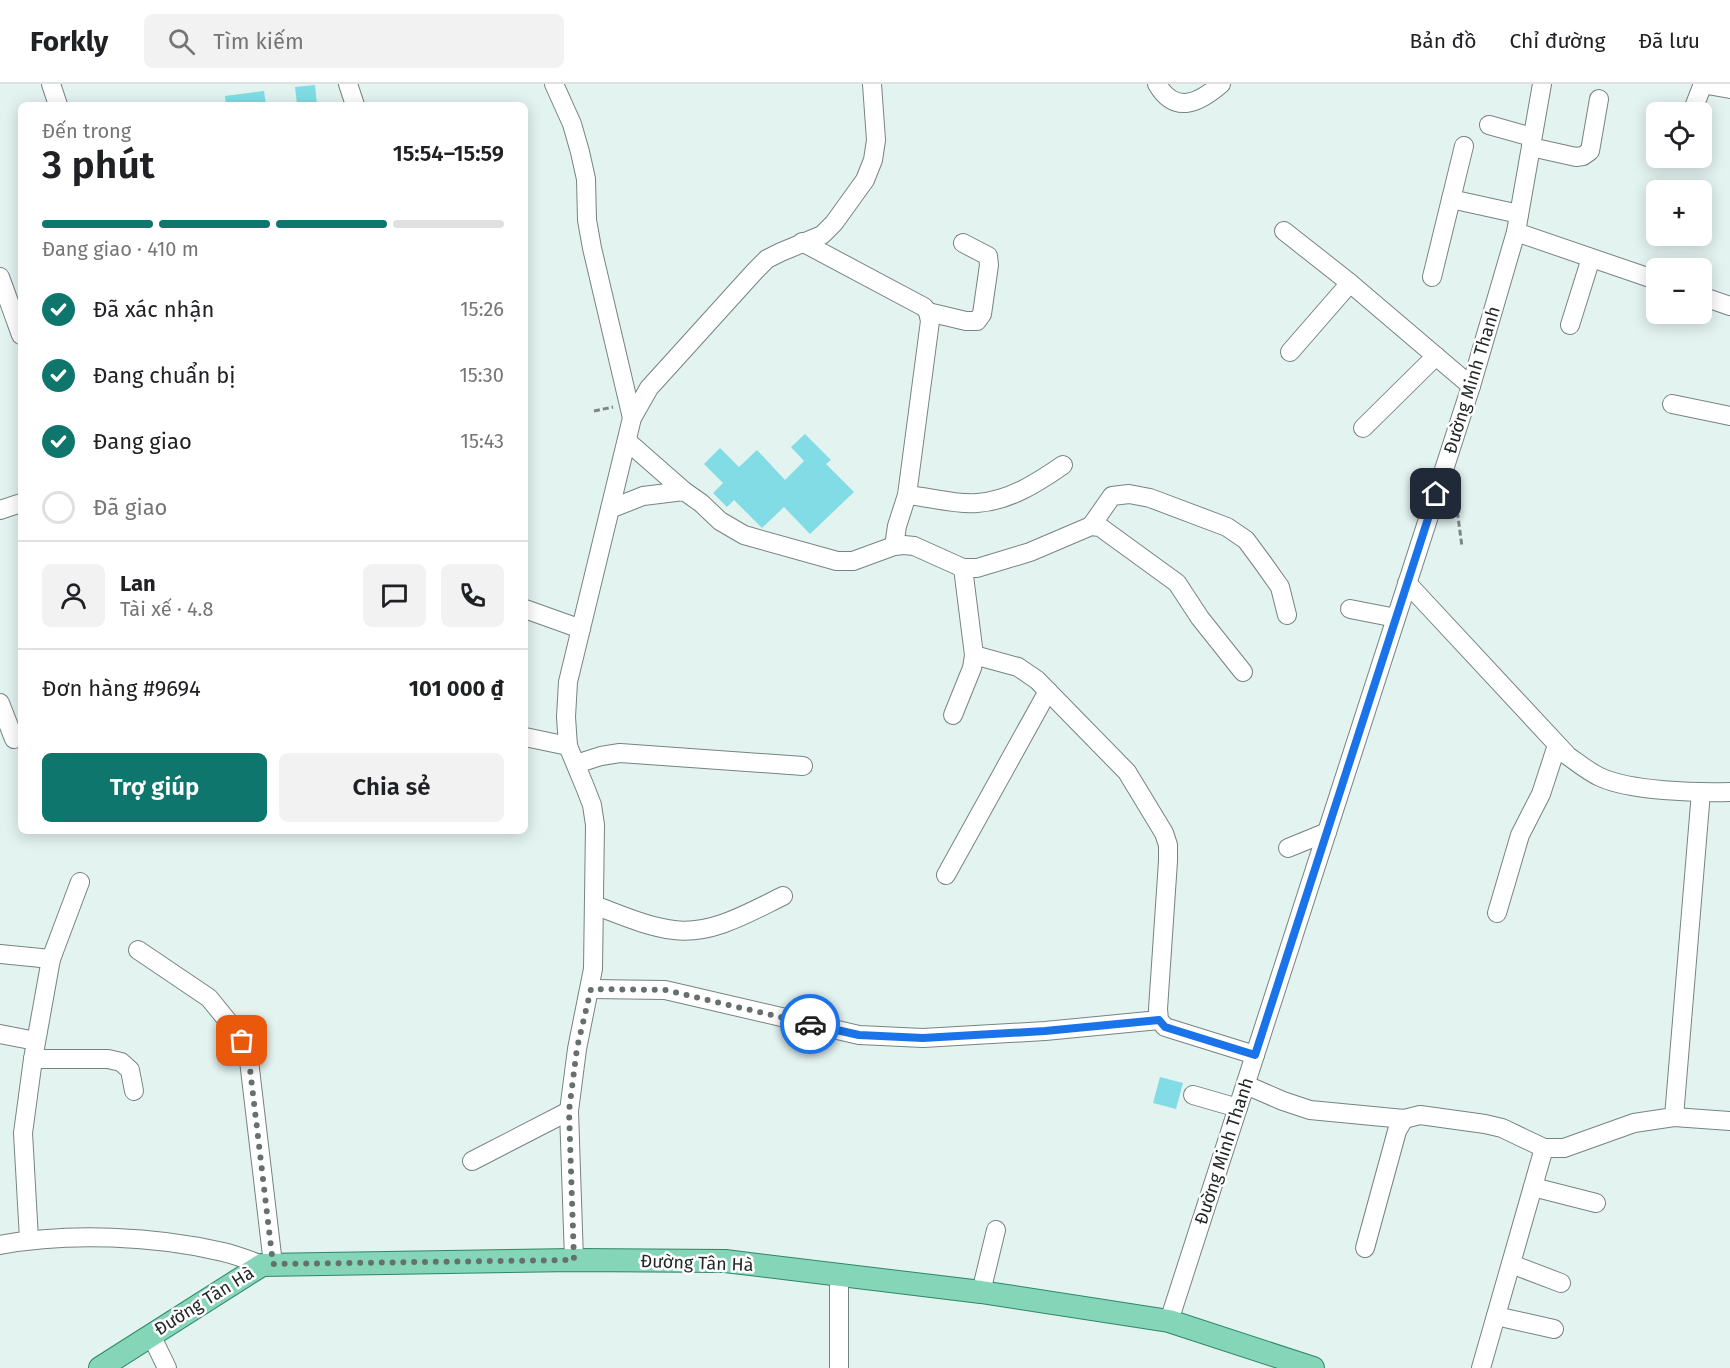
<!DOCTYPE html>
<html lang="vi">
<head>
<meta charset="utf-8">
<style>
	:root { --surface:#fff; --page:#f2f2f2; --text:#202124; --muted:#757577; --line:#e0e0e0; --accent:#0f766e }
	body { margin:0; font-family:"Fira Sans",sans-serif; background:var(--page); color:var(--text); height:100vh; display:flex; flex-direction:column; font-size:22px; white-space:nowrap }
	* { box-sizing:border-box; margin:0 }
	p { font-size:20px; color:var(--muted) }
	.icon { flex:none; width:33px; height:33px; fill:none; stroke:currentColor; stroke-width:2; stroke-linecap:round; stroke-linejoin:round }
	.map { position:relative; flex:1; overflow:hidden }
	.panel { position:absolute; left:18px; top:18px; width:510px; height:732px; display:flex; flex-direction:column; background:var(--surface); border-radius:9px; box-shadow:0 3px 15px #0003 }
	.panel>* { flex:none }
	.controls { position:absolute; left:1646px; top:18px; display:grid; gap:12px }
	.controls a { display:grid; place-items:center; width:66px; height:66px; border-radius:9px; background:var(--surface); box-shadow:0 3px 15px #0003; font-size:30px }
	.pin { position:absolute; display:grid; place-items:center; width:51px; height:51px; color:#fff; margin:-26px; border-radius:12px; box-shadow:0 3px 9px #0006 }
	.courier { position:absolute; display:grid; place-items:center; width:60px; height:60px; margin:-30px; border:4px solid #1a73e8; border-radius:50%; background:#fff; color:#222; box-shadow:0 2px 8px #0007 }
	.overview em { font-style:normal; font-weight:600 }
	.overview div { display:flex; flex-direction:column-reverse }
	.overview { display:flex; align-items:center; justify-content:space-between; height:102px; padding:0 24px }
	h1 { font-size:39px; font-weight:600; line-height:45px }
	.bar { display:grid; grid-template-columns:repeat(4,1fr); gap:9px 6px; align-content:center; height:72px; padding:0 24px }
	.bar i { height:8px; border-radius:4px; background:var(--line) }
	.bar .current { background:var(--accent) }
	.bar p { grid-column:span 4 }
	.line { display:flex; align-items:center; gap:15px; padding:0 24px; border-top:2px solid var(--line) }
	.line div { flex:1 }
	.round { display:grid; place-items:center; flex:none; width:63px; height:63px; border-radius:9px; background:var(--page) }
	ol { padding:0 24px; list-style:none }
	li { display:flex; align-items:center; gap:18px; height:66px }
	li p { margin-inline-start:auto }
	li .icon { padding:6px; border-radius:50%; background:var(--accent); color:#fff; stroke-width:4 }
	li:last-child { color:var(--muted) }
	li i { width:33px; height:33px; border:3px solid var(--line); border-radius:50% }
	.action { display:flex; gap:12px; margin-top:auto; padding:12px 24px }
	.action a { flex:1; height:69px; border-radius:9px; background:var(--accent); color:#fff; font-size:24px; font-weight:600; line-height:69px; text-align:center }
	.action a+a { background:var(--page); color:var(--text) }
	header { display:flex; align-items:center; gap:36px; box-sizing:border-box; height:84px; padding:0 30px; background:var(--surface); border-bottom:2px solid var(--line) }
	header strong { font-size:28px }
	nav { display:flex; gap:33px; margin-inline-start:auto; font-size:21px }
	.search { width:420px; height:54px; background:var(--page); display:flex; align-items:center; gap:15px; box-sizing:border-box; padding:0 21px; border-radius:9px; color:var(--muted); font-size:22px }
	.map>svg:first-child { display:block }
	.building { fill:#81dce6 }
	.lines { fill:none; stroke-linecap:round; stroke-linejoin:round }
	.minor-casing { stroke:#768481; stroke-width:20 }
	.major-casing { stroke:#2d8767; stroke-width:24 }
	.path { stroke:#7c8785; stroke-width:3; stroke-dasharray:6 3; stroke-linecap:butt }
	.minor { stroke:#fff; stroke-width:18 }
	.major { stroke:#85d5b8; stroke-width:22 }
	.done { stroke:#66706e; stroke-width:6; stroke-dasharray:0 10.8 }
	.route { stroke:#1a73e8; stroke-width:8 }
	.labels { text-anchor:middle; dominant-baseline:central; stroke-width:5; stroke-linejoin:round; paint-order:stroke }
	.street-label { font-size:18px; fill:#232928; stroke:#fff }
</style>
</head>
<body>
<header>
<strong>Forkly</strong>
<div class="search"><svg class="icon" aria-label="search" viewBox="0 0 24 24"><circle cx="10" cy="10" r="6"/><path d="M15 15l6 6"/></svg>Tìm kiếm</div>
<nav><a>Bản đồ</a><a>Chỉ đường</a><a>Đã lưu</a></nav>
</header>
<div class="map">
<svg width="1730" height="1284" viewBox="0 0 1730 1284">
	<rect width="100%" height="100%" fill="#e3f3f0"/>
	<g class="building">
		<path d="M 315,1 L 317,21 L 297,21 L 295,3 Z"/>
		<path d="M 264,7 L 266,21 L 226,21 L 225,12 Z"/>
		<path d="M 805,350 L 831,376 L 826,380 L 854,408 L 810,450 L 784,423 L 762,444 L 734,416 L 727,423 L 713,409 L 723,399 L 704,380 L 720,364 L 739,383 L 757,366 L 785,396 L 804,377 L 791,363 Z"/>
		<path d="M 1160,993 L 1183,999 L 1176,1025 L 1153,1019 Z"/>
	</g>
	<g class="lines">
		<g class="minor-casing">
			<g id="minor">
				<path d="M 51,0 L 58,21"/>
				<path d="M 348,0 L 355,21"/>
				<path d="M 554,0 L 572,40 L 580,68 L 586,95 L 587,136 L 592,164 L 632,334"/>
				<path d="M 1157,0 C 1175,31 1199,19 1221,0"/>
				<path d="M 1702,0 L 1730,5"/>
				<path d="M 1692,28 L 1703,0"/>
				<path d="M 1489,41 L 1532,53"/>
				<path d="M 1531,63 L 1576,73 L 1583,72 L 1590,67 L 1599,15"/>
				<path d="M 1451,115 L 1519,130"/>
				<path d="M 1284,147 L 1350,199 L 1471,302"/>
				<path d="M 1516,148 L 1656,196"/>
				<path d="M 802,158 L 924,223 L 928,228 L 930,237 L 907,411 L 897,442 L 894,462"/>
				<path d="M 0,193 L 21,251"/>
				<path d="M 1432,193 L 1464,62"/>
				<path d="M 1701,212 L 1730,222"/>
				<path d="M 928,228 L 966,237 L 977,237 L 982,230 L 989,181 L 988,172 L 963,159"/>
				<path d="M 1570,241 L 1591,174"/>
				<path d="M 1290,268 L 1350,199"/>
				<path d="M 1672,320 L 1730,332"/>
				<path d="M 1363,344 L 1436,272"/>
				<path d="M 627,357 L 684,407"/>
				<path d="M 907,411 C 930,413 955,421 977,419 C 1009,417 1037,399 1063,381"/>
				<path d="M 610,425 L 643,412 L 684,407 L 701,419 L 720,437 L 744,451 L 837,477 L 853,477 L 894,462 L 904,461 L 914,462 L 963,484 L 977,484 L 1030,468 L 1091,442 L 1100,443 L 1177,499 L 1200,534 L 1243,588"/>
				<path d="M 0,426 L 21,419"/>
				<path d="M 1091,442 L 1112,412 L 1129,410 L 1150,414 L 1227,443 L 1246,456 L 1263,479 L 1280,503 L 1287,531"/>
				<path d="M 1407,499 L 1568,672 C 1578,679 1589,688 1600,693 C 1630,707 1696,709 1730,708"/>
				<path d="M 525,525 L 581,545"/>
				<path d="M 1350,525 L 1396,534"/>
				<path d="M 974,571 L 1018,583 L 1037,596 L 1127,688 L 1164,749 L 1168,761 L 1168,777 L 1158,925 L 1159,936 L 1165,943 L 1255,971"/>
				<path d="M 0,619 L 14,655"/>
				<path d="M 953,631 L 972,584 L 974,571 L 963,484"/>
				<path d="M 525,653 L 568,662"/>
				<path d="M 576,680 L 601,672 L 620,669 L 803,682"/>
				<path d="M 1288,764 L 1327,748"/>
				<path d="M 946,791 L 1048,607"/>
				<path d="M 594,821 C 619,830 647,843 674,846 C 712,851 750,828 783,812"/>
				<path d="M 1497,829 L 1520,751 L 1541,710 L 1557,661"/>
				<path d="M 138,866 L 209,914 L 235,946 L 248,968 L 273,1180"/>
				<path d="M 0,870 L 51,875"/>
				<path d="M 591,905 L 665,906 L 859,951 L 923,954 L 1045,947 L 1159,936"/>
				<path d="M 0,950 L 36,957"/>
				<path d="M 33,975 L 108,975 L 121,978 L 130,986 L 134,1007"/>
				<path d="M 1246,1001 L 1283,1017 L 1310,1026 L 1404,1035 L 1420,1031 L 1485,1040 L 1502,1044 L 1544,1064 L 1564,1064 L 1634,1039 L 1674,1033 L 1730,1037"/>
				<path d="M 1193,1011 L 1238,1024"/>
				<path d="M 1674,1033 L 1701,708"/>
				<path d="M 472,1077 L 569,1027"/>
				<path d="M 1533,1103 L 1596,1119"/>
				<path d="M 29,1155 L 23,1049 L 33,975 L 51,875 L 80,798"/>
				<path d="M 0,1161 C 68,1148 156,1152 223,1168 C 236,1171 249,1176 262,1181"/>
				<path d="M 1365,1164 L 1397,1047 L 1404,1035"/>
				<path d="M 574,1176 L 569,1027 L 577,965 L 593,885 L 595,741 L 592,721 L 585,703 L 568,662 L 566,633 L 568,598 L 632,334 L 649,304 L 755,187 L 767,175 L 781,168 L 822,151 L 834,139 L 865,96 L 873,76 L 876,56 L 872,0"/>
				<path d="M 1511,1180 L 1561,1199"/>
				<path d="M 839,1191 L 839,1284"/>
				<path d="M 981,1208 L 996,1146"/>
				<path d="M 1496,1232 L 1554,1245"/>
				<path d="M 1169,1237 L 1471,302 L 1516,148 L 1542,0"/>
				<path d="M 151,1251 L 167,1284"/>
				<path d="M 1481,1284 L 1544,1064"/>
			</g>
		</g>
		<g class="major-casing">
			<path id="major" d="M 100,1284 L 262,1181 L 574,1176 L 725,1177 L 981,1208 L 1169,1237 L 1313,1284"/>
		</g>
		<g class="path">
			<path d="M 594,327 L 613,323"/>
			<path d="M 1455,410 L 1462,463"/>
		</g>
		<use href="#minor" class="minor"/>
		<use href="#major" class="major"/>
	</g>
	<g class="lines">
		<path class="done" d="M 242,957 L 248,968 L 273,1180 L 574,1176 L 569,1027 L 577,964 L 591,905 L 665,906 L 810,940"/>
		<path class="route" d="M 810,940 L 859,951 L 923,954 L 1045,947 L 1159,936 L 1165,943 L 1255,971 L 1436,410"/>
	</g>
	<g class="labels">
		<g class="street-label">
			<text transform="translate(1472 296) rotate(-73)">Đường Minh Thanh</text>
			<text transform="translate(1224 1067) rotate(-72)">Đường Minh Thanh</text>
			<text transform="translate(697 1179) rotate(2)">Đường Tân Hà</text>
			<text transform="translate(204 1217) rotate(-32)">Đường Tân Hà</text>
		</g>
	</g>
</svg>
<div class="controls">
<a><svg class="icon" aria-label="locate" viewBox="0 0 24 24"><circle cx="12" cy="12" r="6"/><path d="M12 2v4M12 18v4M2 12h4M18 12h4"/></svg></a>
<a>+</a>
<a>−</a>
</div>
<div class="pin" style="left:242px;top:957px;background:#ea580c"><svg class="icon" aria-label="bag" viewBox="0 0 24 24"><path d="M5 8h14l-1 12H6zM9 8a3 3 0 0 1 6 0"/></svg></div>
<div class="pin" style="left:1436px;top:410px;background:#1f2937"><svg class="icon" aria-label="home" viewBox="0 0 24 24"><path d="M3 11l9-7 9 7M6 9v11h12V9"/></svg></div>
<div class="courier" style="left:810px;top:940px"><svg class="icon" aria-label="car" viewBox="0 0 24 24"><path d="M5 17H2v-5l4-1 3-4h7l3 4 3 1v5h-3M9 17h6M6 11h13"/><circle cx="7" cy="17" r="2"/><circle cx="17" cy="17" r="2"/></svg></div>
<section class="panel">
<div class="overview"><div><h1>3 phút</h1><p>Đến trong</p></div><em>15:54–15:59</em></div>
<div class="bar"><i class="current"></i><i class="current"></i><i class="current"></i><i></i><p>Đang giao · 410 m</p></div>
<ol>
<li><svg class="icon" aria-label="check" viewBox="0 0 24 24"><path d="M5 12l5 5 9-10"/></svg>Đã xác nhận<p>15:26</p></li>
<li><svg class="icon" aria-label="check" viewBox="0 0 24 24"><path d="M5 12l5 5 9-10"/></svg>Đang chuẩn bị<p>15:30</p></li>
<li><svg class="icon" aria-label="check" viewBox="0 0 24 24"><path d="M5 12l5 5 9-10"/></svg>Đang giao<p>15:43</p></li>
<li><i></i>Đã giao</li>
</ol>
<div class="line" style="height:108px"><a class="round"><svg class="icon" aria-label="person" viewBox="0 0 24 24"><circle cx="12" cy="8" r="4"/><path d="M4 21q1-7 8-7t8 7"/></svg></a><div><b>Lan</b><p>Tài xế · 4.8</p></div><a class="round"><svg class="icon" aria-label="chat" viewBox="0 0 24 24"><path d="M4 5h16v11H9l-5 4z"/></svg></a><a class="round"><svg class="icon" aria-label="phone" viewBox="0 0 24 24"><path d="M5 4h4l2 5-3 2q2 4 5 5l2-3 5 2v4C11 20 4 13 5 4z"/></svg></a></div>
<div class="line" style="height:78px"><div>Đơn hàng #9694</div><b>101 000 ₫</b></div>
<div class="action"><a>Trợ giúp</a><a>Chia sẻ</a></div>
</section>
</div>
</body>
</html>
